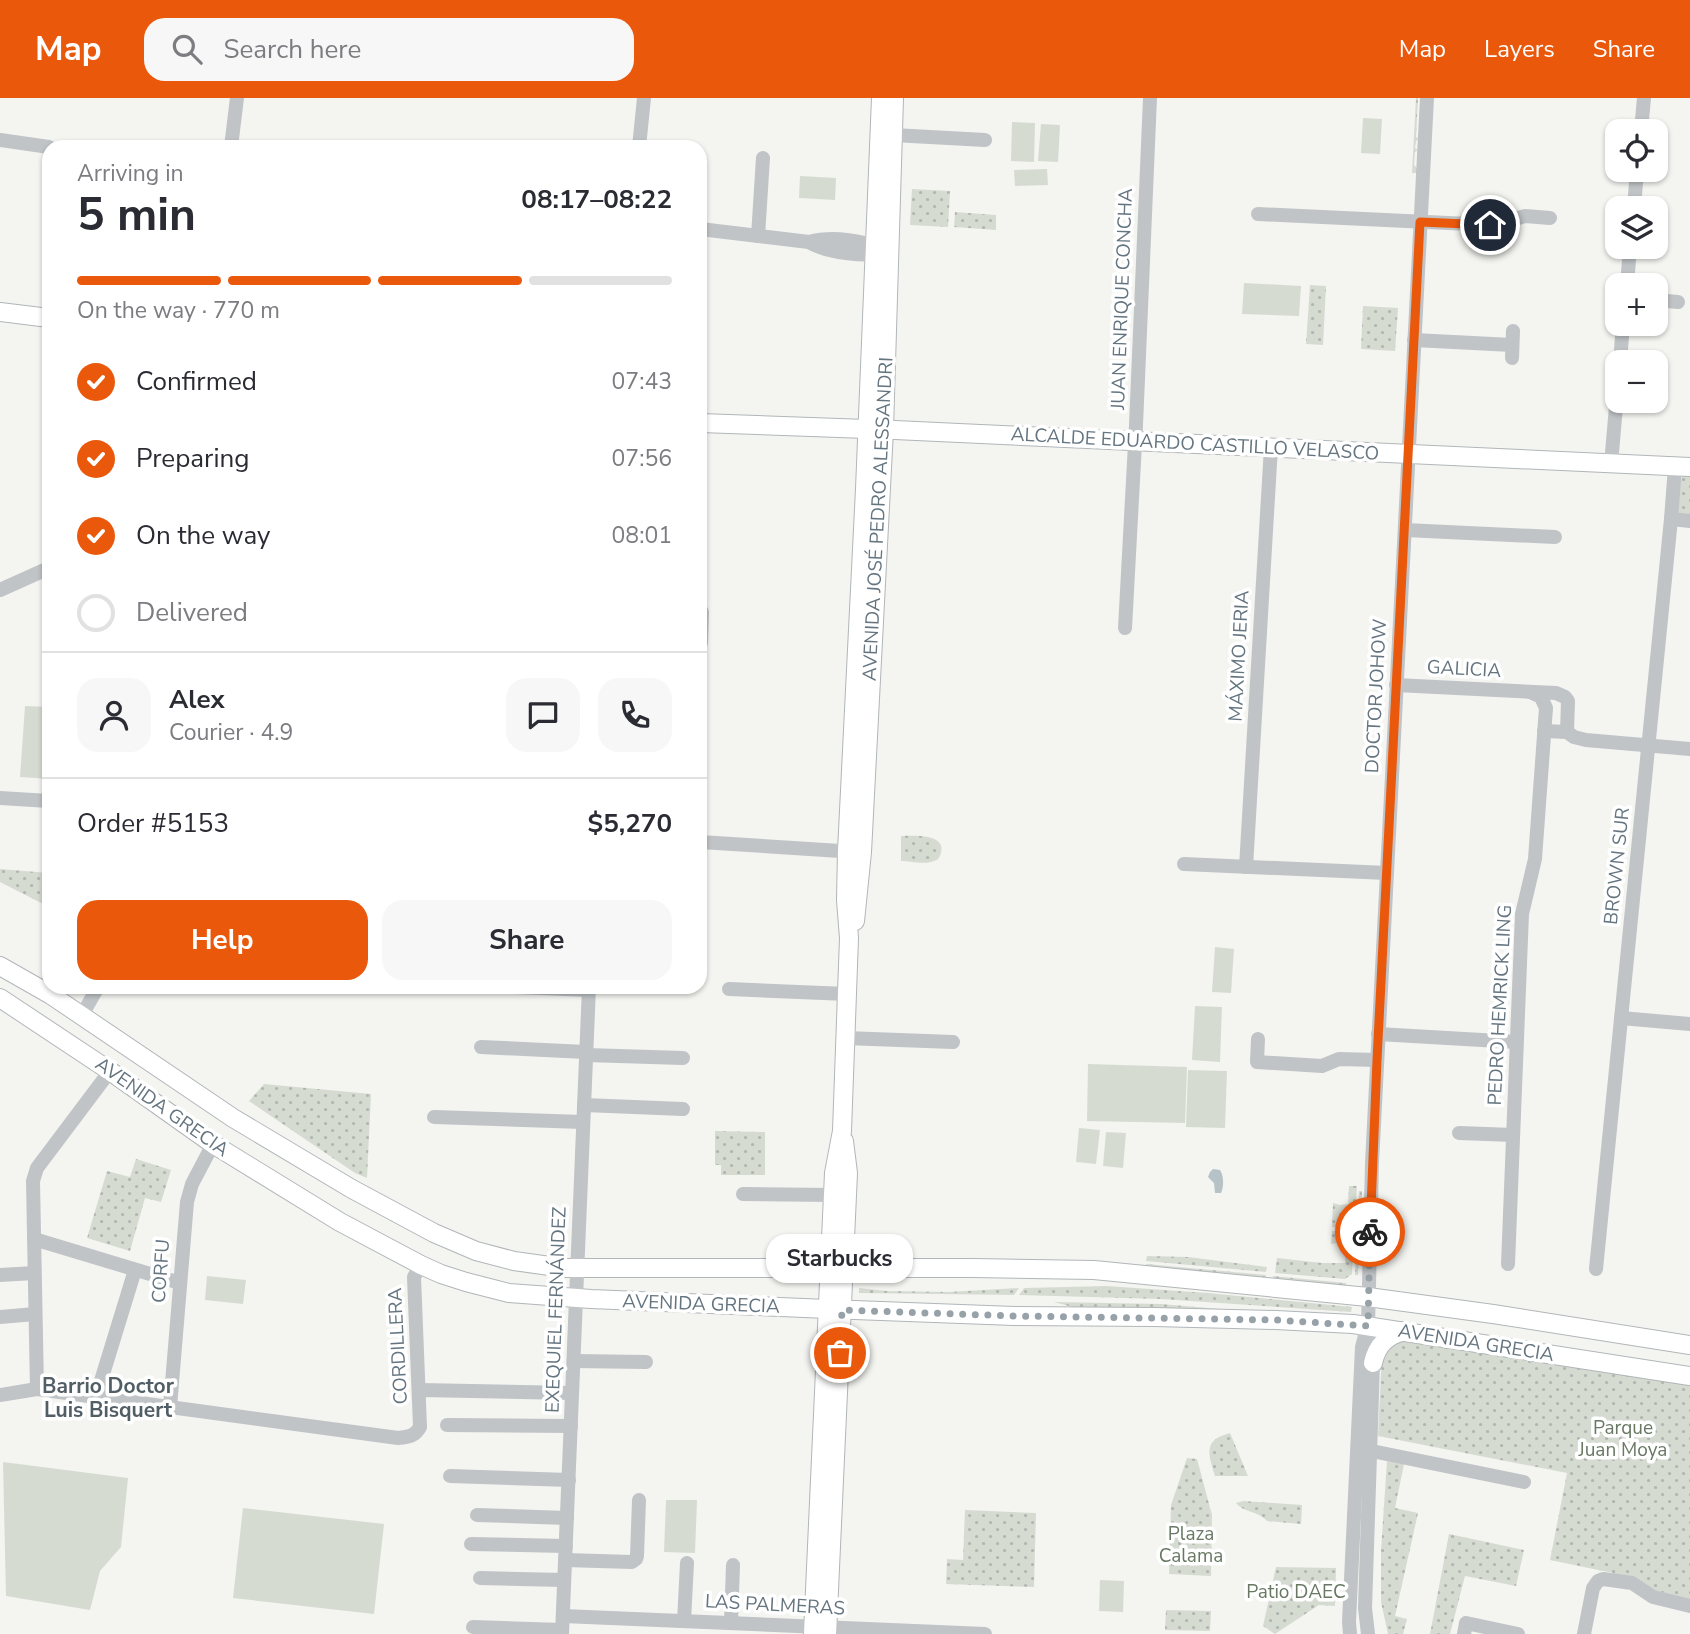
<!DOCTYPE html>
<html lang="en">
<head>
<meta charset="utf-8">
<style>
	:root { --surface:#fff; --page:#f7f7f7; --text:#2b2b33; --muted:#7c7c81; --line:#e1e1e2; --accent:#ea580c }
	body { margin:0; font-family:"Nunito Sans",sans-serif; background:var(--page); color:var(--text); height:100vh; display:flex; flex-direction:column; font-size:26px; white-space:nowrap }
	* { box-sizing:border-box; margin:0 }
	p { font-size:23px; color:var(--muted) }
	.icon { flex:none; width:38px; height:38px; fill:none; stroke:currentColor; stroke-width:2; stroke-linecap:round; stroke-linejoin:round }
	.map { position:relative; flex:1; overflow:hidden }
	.side { position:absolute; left:42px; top:42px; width:665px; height:854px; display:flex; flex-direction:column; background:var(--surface); border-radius:21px; box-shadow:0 2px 5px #0004 }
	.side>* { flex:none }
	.fabs { position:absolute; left:1605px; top:21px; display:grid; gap:14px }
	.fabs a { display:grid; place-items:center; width:63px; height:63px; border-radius:14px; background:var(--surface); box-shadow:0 2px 5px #0004; font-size:35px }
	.pin { position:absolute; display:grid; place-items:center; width:60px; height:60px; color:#fff; margin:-30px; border:4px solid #fff; border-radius:50%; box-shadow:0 2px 7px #0007 }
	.courier { position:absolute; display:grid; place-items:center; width:70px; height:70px; margin:-35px; border:5px solid #ea580c; border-radius:50%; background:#fff; color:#222; box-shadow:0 2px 9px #0007 }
	.bubble { position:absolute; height:49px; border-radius:21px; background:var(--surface); box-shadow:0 2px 5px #0004; font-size:23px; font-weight:700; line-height:49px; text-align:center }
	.headline em { font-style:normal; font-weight:700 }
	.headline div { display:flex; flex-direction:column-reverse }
	.headline { display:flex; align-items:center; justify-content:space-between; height:119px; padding:0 35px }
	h1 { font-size:46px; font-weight:700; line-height:52px }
	.bar { display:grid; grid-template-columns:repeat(4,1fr); gap:10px 7px; align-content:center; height:84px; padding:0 35px }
	.bar i { height:9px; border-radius:5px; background:var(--line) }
	.bar .active { background:var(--accent) }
	.bar p { grid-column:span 4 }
	.line { display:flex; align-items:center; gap:18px; padding:0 35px; border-top:2px solid var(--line) }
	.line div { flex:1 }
	.round { display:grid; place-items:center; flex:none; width:74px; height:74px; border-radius:21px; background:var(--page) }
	ol { padding:0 35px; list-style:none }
	li { display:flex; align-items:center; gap:21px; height:77px }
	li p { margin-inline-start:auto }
	li .icon { padding:7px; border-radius:50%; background:var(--accent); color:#fff; stroke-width:4 }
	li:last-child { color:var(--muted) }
	li i { width:38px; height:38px; border:4px solid var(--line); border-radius:50% }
	.button { display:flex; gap:14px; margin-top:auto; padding:14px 35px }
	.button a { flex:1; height:80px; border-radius:21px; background:var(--accent); color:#fff; font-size:28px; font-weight:700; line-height:80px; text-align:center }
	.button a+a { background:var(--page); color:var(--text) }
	header { display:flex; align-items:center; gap:42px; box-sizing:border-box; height:98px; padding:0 35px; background:var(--accent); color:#fff }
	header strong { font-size:33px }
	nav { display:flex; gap:38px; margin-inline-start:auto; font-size:24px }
	.search { width:490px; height:63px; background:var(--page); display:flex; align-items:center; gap:18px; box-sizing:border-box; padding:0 24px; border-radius:21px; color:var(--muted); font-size:26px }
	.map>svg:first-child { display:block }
	.grass { fill:url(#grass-dots) }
	.pitch { fill:#d6dbd2 }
	.water { fill:#b6c2c6 }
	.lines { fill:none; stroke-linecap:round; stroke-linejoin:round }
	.major-casing { stroke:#b1b6b9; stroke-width:20 }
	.minor { stroke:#c0c4c7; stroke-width:14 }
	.major { stroke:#fff; stroke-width:18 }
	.done { stroke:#97a1a8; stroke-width:7; stroke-dasharray:0 12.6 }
	.route { stroke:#ea580c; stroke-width:9 }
	.labels { text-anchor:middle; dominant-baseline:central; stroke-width:7; stroke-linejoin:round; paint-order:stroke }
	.street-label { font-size:19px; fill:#657580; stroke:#fff }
	.park-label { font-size:19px; fill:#687863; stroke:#fff }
	.neighbourhood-label { font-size:21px; font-weight:bold; fill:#525e66; stroke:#fff }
</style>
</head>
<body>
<header>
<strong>Map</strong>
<div class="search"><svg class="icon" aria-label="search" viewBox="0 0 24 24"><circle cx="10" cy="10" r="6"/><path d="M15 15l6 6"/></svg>Search here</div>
<nav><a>Map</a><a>Layers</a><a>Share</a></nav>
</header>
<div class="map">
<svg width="1690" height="1536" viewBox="0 0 1690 1536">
	<defs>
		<pattern id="grass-dots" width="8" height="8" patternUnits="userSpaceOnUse" patternTransform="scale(1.75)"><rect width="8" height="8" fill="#d6dbd2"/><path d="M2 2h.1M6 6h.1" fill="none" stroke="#b1b6b0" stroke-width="1.8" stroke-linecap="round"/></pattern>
	</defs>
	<rect width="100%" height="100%" fill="#f4f4f1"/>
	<g class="grass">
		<path d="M 1416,0 L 1418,0 L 1416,39 L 1419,41 L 1416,43 L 1415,50 L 1418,52 L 1415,54 L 1414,67 L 1417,70 L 1417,75 L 1412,75 Z"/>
		<path d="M 912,91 L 950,93 L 948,129 L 910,127 Z"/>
		<path d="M 955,114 L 996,117 L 996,132 L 954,129 Z"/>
		<path d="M 1310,187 L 1326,188 L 1323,247 L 1306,246 Z"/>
		<path d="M 1363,208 L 1398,210 L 1395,253 L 1361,251 Z"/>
		<path d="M 1682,376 L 1690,376 L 1690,418 L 1678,417 L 1678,383 L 1681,383 Z"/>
		<path d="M 901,738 C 913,738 946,735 941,755 C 940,759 938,762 934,763 C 925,767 910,763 901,763 Z"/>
		<path d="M 0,771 L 49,775 L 49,809 L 0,784 Z"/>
		<path d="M 264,986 L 371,996 L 367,1080 L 355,1075 L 249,1003 Z"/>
		<path d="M 715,1033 L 765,1034 L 765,1077 L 721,1077 L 721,1067 L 715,1067 Z"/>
		<path d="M 136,1061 L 171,1072 L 161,1104 L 145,1100 L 130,1153 L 87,1140 L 107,1073 L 130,1079 Z"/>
		<path d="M 1349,1088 L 1357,1088 L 1354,1130 L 1332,1129 L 1333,1105 L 1340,1107 L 1348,1106 Z"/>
		<path d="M 1359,1093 L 1362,1093 L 1358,1177 L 1355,1177 Z"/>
		<path d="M 1332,1133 L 1354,1134 L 1352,1176 L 1345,1181 L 1275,1175 L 1277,1160 L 1322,1165 L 1345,1165 L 1346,1146 L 1338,1145 L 1331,1146 Z"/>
		<path d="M 1147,1158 L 1188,1159 L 1267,1169 L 1266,1174 L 1146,1163 Z"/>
		<path d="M 1146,1166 L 1266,1177 L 1265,1181 L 1146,1170 Z"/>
		<path d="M 1273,1178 L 1346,1185 L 1346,1189 L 1273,1182 Z"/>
		<path d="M 1106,1188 L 1208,1195 L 1352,1209 L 1351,1214 L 1161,1201 L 1019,1197 L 1024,1190 Z"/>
		<path d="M 859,1190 L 887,1193 L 949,1194 L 1019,1190 L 1014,1197 L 859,1195 Z"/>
		<path d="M 1054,1204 L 1161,1206 L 1244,1213 L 1080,1211 Z"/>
		<path d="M 1397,1238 L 1690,1282 L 1690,1504 L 1661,1498 L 1613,1477 L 1613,1475 L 1550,1462 L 1567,1375 L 1378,1338 L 1382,1254 Z"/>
		<path d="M 1230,1335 L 1248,1378 L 1215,1378 C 1208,1355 1203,1342 1230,1335 Z"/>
		<path d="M 1187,1360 L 1197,1361 L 1212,1417 L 1211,1478 L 1169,1476 L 1171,1407 Z"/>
		<path d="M 1387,1363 L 1404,1366 L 1395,1410 L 1418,1415 L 1395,1518 L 1407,1521 L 1403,1536 L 1388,1536 L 1381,1504 L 1381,1452 Z"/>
		<path d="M 1243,1403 L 1302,1407 L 1301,1426 L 1267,1423 C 1259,1413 1244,1415 1236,1405 Z"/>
		<path d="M 965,1412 L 1036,1415 L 1034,1489 L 946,1486 L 947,1461 L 963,1462 Z"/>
		<path d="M 1449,1436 L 1524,1452 L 1516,1488 L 1465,1478 L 1450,1536 L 1430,1536 Z"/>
		<path d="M 1276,1469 L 1336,1470 L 1335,1508 L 1319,1507 L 1275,1536 L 1263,1528 Z"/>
		<path d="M 1166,1512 L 1211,1513 L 1210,1533 L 1165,1532 Z"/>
	</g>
	<g class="pitch">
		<path d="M 1363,20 L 1382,21 L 1380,56 L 1361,55 Z"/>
		<path d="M 1012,24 L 1035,25 L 1034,64 L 1011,63 Z"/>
		<path d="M 1041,26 L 1060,27 L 1058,64 L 1038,63 Z"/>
		<path d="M 1047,71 L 1048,87 L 1015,88 L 1014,72 Z"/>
		<path d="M 800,78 L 836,80 L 835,102 L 799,100 Z"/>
		<path d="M 1244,185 L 1301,188 L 1299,218 L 1242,216 Z"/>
		<path d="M 25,608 L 49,609 L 49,681 L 20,679 Z"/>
		<path d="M 1215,849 L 1234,851 L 1231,895 L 1212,894 Z"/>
		<path d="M 1195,908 L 1222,909 L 1220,964 L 1192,962 Z"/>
		<path d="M 1088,966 L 1187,969 L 1185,1025 L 1087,1023 Z"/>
		<path d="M 1188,972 L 1227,973 L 1225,1030 L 1186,1029 Z"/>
		<path d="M 1079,1030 L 1100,1032 L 1096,1066 L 1076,1064 Z"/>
		<path d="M 1106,1034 L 1126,1035 L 1123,1070 L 1103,1068 Z"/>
		<path d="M 207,1178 L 246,1182 L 243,1206 L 205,1202 Z"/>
		<path d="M 3,1364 L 128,1380 L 121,1449 L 100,1473 L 90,1512 L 6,1498 Z"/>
		<path d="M 666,1402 L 697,1402 L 695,1455 L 664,1454 Z"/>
		<path d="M 243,1410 L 384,1426 L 374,1516 L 233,1500 Z"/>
		<path d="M 1100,1482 L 1124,1483 L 1123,1514 L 1099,1513 Z"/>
	</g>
	<path class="water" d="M 1213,1071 L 1220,1072 C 1224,1078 1224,1089 1221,1095 L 1215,1095 L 1214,1085 L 1208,1079 L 1210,1074 Z"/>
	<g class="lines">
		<g class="major-casing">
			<g id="major">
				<path d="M 0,214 L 49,220"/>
				<path d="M 700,325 L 895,332 L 1690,369"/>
				<path d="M 855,823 L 862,754 L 884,332 L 894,0"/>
				<path d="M 0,868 L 51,897 L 233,1020 L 352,1091 L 434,1135 L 476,1153 L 514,1163 L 564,1170 L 972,1170 L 1094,1172 L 1368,1199 L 1493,1216 L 1690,1247"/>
				<path d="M 0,900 L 110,973 L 213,1046 L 340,1124 L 421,1167 L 441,1176 L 466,1184 L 509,1195 L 591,1201 L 828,1211 L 1014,1218 L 1154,1219 L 1276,1222 L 1353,1226 L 1690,1278"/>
				<path d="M 1373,1265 C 1377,1247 1387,1237 1405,1233"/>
				<path d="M 813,1536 L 833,1097 L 834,1075 L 842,1033 L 849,840 L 846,802 L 847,753 L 865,391 L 881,0"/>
				<path d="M 827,1536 L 848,1075 L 844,1043"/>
			</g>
		</g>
		<g class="minor">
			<path d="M 1641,33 L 1644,0"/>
			<path d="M 893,37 L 985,42"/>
			<path d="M 0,42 L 49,49"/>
			<path d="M 231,49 L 237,0"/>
			<path d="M 639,49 L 644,0"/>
			<path d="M 1634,110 L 1637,72"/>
			<path d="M 1258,116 L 1490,127 L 1498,126 L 1525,118 L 1550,120"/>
			<path d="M 700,131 L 809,144 C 827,155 865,159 885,155"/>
			<path d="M 758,138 L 763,60"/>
			<path d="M 809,144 C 832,138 862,142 883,151"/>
			<path d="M 1627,187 L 1630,149"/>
			<path d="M 1656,202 L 1678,204"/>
			<path d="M 1414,242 L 1512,247"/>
			<path d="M 1512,260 L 1513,233"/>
			<path d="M 1620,264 L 1623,226"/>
			<path d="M 1611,366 L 1617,297"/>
			<path d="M 1671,421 L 1690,423"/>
			<path d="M 1405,432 L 1555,439"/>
			<path d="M 0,492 L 49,470"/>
			<path d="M 700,514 L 702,514 L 701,545"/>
			<path d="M 1125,530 L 1136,327 L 1150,0"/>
			<path d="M 1396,587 L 1556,595 L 1565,599 L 1568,603 L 1567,634"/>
			<path d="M 1544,633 L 1567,634 L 1574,639 L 1586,642 L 1690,651"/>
			<path d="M 0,700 L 49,703"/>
			<path d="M 700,744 L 856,754"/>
			<path d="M 1184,766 L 1387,775"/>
			<path d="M 1246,769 L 1271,349"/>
			<path d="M 516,889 L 589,892"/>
			<path d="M 729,891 L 847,896"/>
			<path d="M 82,917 L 98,889"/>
			<path d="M 1621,920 L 1690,926"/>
			<path d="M 1378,936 L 1516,944"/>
			<path d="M 845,940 L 953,944"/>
			<path d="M 1258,941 L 1257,964 L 1322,968 L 1339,961 L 1377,962"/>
			<path d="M 481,949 L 586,954"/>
			<path d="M 586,957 L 683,960"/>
			<path d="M 584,1007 L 683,1011"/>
			<path d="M 434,1019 L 583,1024"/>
			<path d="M 1459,1035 L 1513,1037"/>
			<path d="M 743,1096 L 833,1097"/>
			<path d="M 34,1141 L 180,1185"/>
			<path d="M 1508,1166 L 1522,816 L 1535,761 L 1546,610 L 1541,599 L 1530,594"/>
			<path d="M 1596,1171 L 1671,421 L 1675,369"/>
			<path d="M 0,1177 L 34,1175"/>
			<path d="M 0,1219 L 35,1216"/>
			<path d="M 574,1263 L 646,1264"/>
			<path d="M 37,1291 L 33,1083 L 37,1070 L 110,973"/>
			<path d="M 420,1292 L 572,1295"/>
			<path d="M 0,1297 L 37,1291 L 398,1340 C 409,1339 415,1338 420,1329 L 414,1179 L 421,1167"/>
			<path d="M 96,1299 L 135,1172"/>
			<path d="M 170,1309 L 187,1104 L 192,1086 L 213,1046"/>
			<path d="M 447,1327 L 571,1328"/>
			<path d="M 1362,1351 L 1524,1384"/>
			<path d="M 450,1378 L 569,1382"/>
			<path d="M 477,1417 L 567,1420"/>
			<path d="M 471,1446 L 566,1448"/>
			<path d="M 565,1462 L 632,1464 L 636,1461 L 637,1458 L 639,1402"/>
			<path d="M 480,1480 L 564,1482"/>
			<path d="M 563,1518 L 985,1536"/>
			<path d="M 684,1523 L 687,1465"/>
			<path d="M 731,1525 L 733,1467"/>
			<path d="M 473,1529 L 562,1532"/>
			<path d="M 562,1536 L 589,889"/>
			<path d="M 1350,1536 L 1349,1524 L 1362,1249 L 1366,1234"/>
			<path d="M 1368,1536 L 1365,1510 L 1373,1265 L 1368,1228 L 1372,1065 L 1427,0"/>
			<path d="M 1464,1536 L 1466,1525 L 1518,1536"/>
			<path d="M 1584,1536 L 1593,1490 L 1598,1483 L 1603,1481 L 1632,1485 L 1653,1499 L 1690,1508"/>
		</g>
		<use href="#major" class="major"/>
	</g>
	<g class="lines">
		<path class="done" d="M 840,1255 L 842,1212 L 1014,1218 L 1276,1222 L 1368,1228 L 1370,1134"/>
		<path class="route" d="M 1370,1134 L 1377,962 L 1420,124 L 1490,127"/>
	</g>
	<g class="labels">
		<g class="street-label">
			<text transform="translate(1122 201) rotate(-88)">JUAN ENRIQUE CONCHA</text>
			<text transform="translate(1195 346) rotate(3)">ALCALDE EDUARDO CASTILLO VELASCO</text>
			<text transform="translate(878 421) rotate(-87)">AVENIDA JOSÉ PEDRO ALESSANDRI</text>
			<text transform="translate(1239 558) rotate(-87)">MÁXIMO JERIA</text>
			<text transform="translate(1464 571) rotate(3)">GALICIA</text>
			<text transform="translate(1376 598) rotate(-87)">DOCTOR JOHOW</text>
			<text transform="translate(1617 768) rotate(-84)">BROWN SUR</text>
			<text transform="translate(1500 907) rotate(-87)">PEDRO HEMRICK LING</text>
			<text transform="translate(162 1009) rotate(35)">AVENIDA GRECIA</text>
			<text transform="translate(161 1173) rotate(-86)">CORFU</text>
			<text transform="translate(701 1206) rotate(2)">AVENIDA GRECIA</text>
			<text transform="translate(556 1212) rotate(-88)">EXEQUIEL FERNÁNDEZ</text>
			<text transform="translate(1476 1245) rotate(9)">AVENIDA GRECIA</text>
			<text transform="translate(398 1248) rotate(-93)">CORDILLERA</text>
			<text transform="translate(775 1507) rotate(3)">LAS PALMERAS</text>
		</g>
		<g class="park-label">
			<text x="1623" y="1330">Parque<tspan x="1623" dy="22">Juan Moya</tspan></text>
			<text x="1191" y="1436">Plaza<tspan x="1191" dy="22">Calama</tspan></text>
			<text x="1296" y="1494">Patio DAEC</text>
		</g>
		<g class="neighbourhood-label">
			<text x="108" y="1288">Barrio Doctor<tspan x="108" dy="24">Luis Bisquert</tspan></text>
		</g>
	</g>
</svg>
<div class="fabs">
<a><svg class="icon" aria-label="locate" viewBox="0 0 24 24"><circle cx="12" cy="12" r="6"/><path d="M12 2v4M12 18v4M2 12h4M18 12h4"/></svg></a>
<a><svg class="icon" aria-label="layers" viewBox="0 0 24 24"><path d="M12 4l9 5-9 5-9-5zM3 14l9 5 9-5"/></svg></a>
<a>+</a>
<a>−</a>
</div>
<div class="pin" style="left:840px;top:1255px;background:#ea580c"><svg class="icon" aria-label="bag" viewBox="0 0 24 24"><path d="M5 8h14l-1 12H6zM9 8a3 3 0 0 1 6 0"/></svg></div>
<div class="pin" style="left:1490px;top:127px;background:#1f2937"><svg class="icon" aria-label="home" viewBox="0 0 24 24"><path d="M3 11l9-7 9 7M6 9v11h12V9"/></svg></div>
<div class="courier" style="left:1370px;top:1134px"><svg class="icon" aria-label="bike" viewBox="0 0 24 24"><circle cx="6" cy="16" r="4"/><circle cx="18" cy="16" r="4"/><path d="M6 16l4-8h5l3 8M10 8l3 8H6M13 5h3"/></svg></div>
<div class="bubble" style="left:766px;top:1136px;width:147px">Starbucks</div>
<section class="side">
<div class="headline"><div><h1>5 min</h1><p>Arriving in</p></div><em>08:17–08:22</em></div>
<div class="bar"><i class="active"></i><i class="active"></i><i class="active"></i><i></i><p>On the way · 770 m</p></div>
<ol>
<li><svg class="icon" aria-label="check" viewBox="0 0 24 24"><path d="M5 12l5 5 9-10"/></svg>Confirmed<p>07:43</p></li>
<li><svg class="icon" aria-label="check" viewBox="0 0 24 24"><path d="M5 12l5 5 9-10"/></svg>Preparing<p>07:56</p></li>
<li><svg class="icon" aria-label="check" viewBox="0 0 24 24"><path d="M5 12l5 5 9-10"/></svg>On the way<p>08:01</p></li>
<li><i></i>Delivered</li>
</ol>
<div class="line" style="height:126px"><a class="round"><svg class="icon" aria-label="person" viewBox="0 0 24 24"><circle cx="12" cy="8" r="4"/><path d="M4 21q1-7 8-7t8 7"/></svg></a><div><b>Alex</b><p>Courier · 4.9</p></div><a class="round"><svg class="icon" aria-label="chat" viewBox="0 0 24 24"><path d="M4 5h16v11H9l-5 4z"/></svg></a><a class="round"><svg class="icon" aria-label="phone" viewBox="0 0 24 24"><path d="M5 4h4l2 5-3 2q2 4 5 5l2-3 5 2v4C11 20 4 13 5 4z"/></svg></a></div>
<div class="line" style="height:91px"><div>Order #5153</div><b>$5,270</b></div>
<div class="button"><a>Help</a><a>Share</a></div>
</section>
</div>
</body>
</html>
